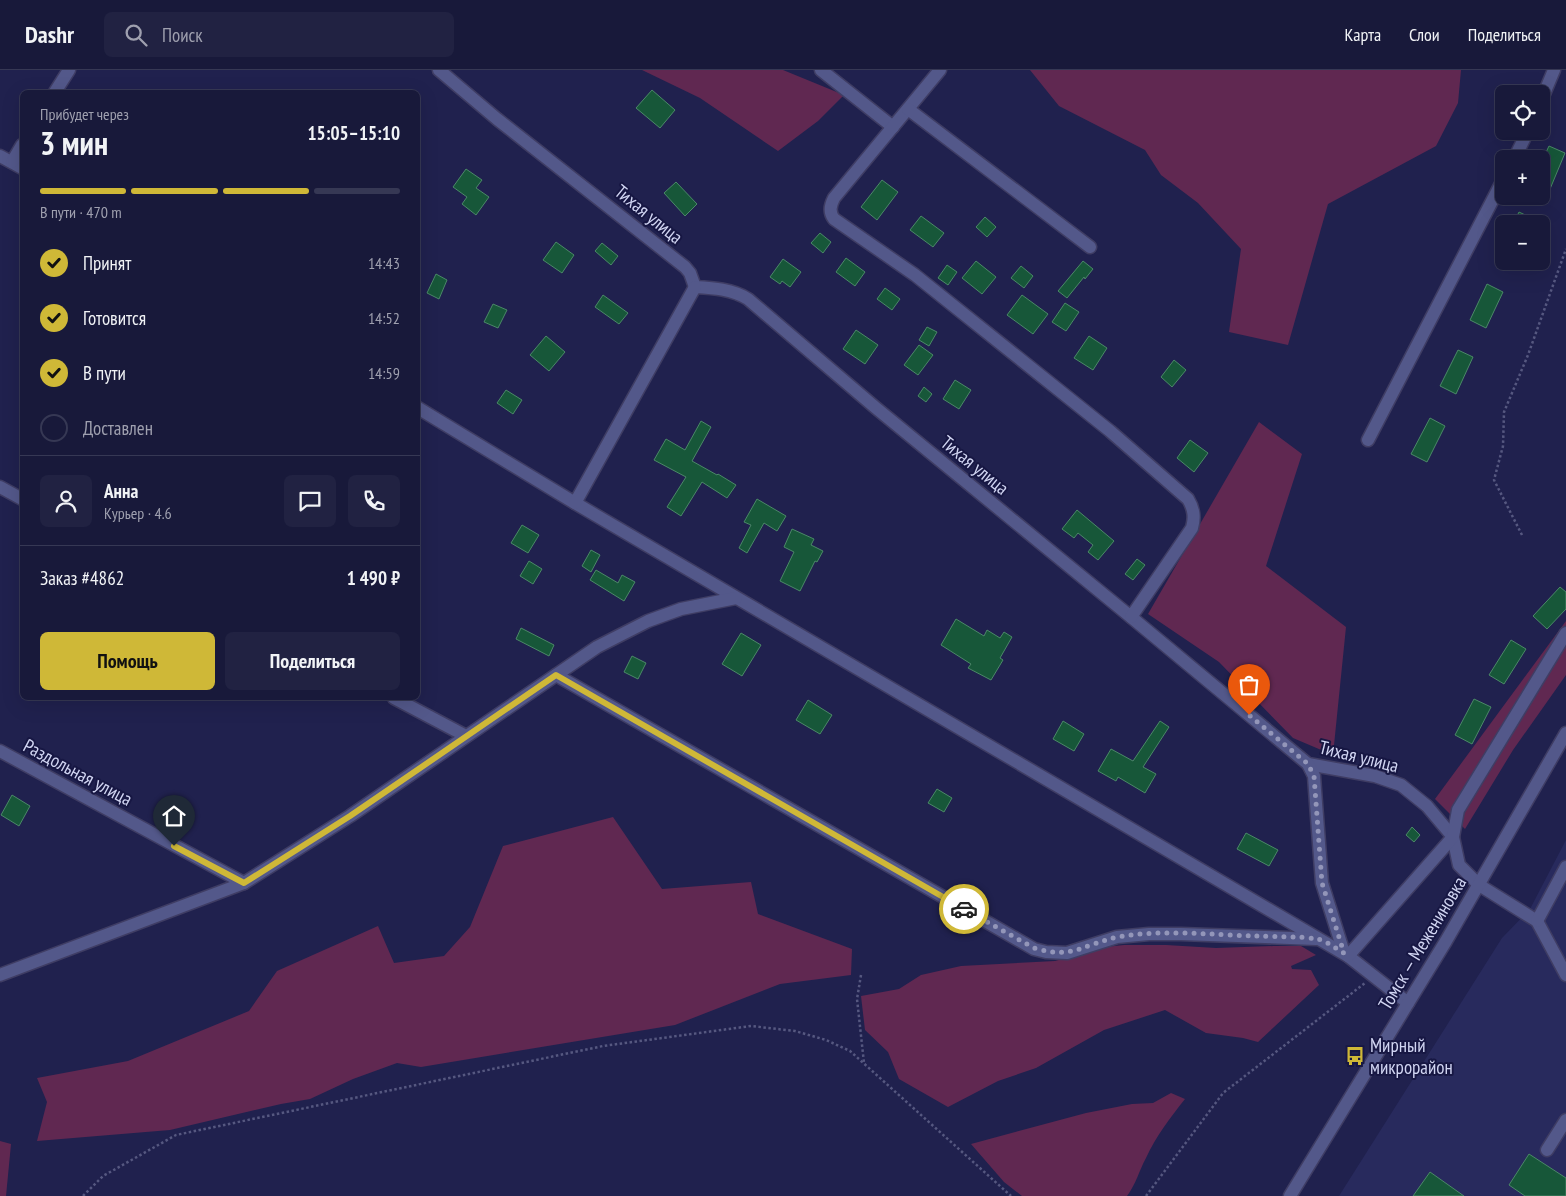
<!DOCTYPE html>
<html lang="ru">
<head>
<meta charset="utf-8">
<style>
	:root { --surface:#18193a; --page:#212242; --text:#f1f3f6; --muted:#9fa0af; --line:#363854; --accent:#cfb837 }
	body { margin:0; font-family:"PT Sans Narrow",sans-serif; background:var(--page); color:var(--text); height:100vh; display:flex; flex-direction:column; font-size:19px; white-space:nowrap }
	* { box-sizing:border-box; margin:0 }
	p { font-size:16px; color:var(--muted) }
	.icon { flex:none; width:28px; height:28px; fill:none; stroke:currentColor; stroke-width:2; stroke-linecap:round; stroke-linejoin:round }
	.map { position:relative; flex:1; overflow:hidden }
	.details { position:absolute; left:20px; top:20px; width:400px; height:610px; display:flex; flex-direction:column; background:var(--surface); border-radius:8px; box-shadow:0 5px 20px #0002,0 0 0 1px var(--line) }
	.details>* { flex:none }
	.buttons { position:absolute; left:1495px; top:15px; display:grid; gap:10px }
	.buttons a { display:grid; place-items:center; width:55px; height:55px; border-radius:8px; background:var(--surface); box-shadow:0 5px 20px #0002,0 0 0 1px var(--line); font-size:25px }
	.pin { position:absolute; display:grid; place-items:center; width:42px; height:42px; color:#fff; margin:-51px -21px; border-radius:50% 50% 50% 0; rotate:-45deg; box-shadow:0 0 5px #0007 }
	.pin .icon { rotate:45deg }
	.courier { position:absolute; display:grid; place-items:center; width:50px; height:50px; margin:-25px; border:4px solid #cfb837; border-radius:50%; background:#fff; color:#222; box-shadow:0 1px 6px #0007 }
	.headline em { font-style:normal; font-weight:700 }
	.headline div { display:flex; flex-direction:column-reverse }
	.headline { display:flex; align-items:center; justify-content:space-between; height:85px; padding:0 20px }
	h1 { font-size:32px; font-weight:700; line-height:38px }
	.bar { display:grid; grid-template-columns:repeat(4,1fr); gap:8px 5px; align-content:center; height:60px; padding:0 20px }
	.bar i { height:6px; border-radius:4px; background:var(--line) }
	.bar .current { background:var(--accent) }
	.bar p { grid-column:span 4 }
	.line { display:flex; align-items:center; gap:12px; padding:0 20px; border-top:1px solid var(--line) }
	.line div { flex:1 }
	.round { display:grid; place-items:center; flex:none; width:52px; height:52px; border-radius:8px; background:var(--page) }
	ol { padding:0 20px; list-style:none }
	li { display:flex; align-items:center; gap:15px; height:55px }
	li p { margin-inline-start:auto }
	li .icon { padding:5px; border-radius:50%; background:var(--accent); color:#111; stroke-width:4 }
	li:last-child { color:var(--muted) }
	li i { width:28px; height:28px; border:2px solid var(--line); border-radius:50% }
	.action { display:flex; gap:10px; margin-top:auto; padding:10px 20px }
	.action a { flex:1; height:58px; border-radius:8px; background:var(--accent); color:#111; font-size:20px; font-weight:700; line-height:58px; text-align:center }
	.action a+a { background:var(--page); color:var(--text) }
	header { display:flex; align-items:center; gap:30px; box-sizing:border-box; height:70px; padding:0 25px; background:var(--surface); border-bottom:1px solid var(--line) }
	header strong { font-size:24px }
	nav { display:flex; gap:28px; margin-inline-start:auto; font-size:18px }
	.search { width:350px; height:45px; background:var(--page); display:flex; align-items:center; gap:12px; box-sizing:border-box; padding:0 18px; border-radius:8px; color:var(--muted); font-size:19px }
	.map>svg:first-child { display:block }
	.built { fill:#282a5d }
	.green { fill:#602851 }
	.building { fill:#175739; stroke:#4b8868 }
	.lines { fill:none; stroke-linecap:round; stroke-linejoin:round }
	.minor-casing { stroke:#3f3d64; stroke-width:15 }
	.path { stroke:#565880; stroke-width:2.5; stroke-dasharray:2.5 2.5; stroke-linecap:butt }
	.minor { stroke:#53588a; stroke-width:12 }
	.done { stroke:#9396b9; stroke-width:5; stroke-dasharray:0 9 }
	.route { stroke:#cfb837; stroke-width:6 }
	.labels { text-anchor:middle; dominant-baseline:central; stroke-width:4; stroke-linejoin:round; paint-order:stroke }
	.street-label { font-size:19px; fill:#d1d5f2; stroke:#171743 }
	.poi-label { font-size:19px; fill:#d1d5f2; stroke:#171743; text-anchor:start }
</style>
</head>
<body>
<header>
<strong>Dashr</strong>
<div class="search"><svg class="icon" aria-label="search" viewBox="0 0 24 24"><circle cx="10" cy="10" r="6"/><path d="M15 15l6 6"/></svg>Поиск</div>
<nav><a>Карта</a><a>Слои</a><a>Поделиться</a></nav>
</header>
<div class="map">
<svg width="1566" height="1126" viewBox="0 0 1566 1126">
	<rect width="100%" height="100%" fill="#20214e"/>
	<path class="built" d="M 1566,770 L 1566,1126 L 1339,1126 L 1502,868 L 1530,839 Z"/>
	<g class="green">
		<path d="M 642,0 L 783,0 L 844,25 L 818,51 L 778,81 L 700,28 Z"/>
		<path d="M 1030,0 L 1461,0 L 1458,33 L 1436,76 L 1328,134 L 1288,275 L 1229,262 L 1241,179 L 1198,133 L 1161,105 L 1145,80 L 1059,36 Z"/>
		<path d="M 1259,352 L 1302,384 L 1266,496 L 1346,557 L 1333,685 L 1293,668 L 1219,592 L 1148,544 Z"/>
		<path d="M 1566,551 L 1566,605 L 1513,680 L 1465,759 L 1435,729 Z"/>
		<path d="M 613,747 L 662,819 L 751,812 L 758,844 L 852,879 L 851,905 L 780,914 L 675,955 L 421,997 L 397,993 L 353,1009 L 310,1029 L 281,1034 L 170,1060 L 37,1071 L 47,1032 L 37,1008 L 128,991 L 249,941 L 277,901 L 378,856 L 394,893 L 444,886 L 470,857 L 503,776 Z"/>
		<path d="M 1124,875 L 1166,875 L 1216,878 L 1274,876 L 1301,876 L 1316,885 L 1291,896 L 1292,899 L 1311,900 L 1319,915 L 1258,972 L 1243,968 L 1206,963 L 1165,940 L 1104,960 L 1036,998 L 998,1011 L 948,1037 L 899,1009 L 888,982 L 865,960 L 861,926 L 899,919 L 921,905 L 961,896 L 1055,891 L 1105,877 Z"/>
		<path d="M 1171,1023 L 1185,1029 C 1170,1048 1156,1066 1146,1088 C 1139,1101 1136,1114 1127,1126 L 1022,1126 L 1004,1112 L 971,1074 L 1086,1043 L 1132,1034 L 1153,1033 Z"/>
		<path d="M 0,1071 L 11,1074 L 6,1126 L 0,1126 Z"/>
	</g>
	<g class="building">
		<path d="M 652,20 L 675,40 L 660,58 L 636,38 Z"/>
		<path d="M 1549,76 L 1565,83 L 1550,119 L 1541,116 L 1541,93 Z"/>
		<path d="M 466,99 L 482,110 L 476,118 L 489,127 L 476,145 L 462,134 L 467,127 L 453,117 Z"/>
		<path d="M 882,110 L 898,122 L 877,150 L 861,137 Z"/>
		<path d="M 676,112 L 697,134 L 685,146 L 664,123 Z"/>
		<path d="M 1519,142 L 1544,154 L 1513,154 Z"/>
		<path d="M 921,146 L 944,163 L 933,177 L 910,160 Z"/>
		<path d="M 985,147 L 996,157 L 987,167 L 976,157 Z"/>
		<path d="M 820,163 L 831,172 L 823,183 L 811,173 Z"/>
		<path d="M 556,172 L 574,185 L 562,203 L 543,190 Z"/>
		<path d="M 602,173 L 618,186 L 611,195 L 595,181 Z"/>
		<path d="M 846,188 L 865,202 L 855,216 L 836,202 Z"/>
		<path d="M 783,189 L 801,202 L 790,217 L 782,211 L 780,214 L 770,207 Z"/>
		<path d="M 976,191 L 996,207 L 982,224 L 962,208 Z"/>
		<path d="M 1083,191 L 1093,199 L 1085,209 L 1084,207 L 1067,228 L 1058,221 Z"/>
		<path d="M 947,195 L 957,202 L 948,215 L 938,208 Z"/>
		<path d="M 1021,196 L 1033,206 L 1024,218 L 1011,208 Z"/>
		<path d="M 436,204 L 447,210 L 439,229 L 427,223 Z"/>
		<path d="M 1487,214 L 1503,222 L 1486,258 L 1470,250 Z"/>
		<path d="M 885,218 L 900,229 L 892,240 L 877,229 Z"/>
		<path d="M 603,225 L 628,243 L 619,254 L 595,237 Z"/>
		<path d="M 1022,225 L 1048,244 L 1033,264 L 1007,245 Z"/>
		<path d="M 1065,233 L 1079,242 L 1066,261 L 1052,252 Z"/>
		<path d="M 493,234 L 507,240 L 498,258 L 484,252 Z"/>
		<path d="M 927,257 L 937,262 L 929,276 L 919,270 Z"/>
		<path d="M 856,260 L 878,275 L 865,294 L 843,279 Z"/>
		<path d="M 546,266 L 565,282 L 549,301 L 530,285 Z"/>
		<path d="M 1089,266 L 1107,278 L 1093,300 L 1074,288 Z"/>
		<path d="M 919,275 L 933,285 L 918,305 L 904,295 Z"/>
		<path d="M 1458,280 L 1473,287 L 1456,324 L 1440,316 Z"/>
		<path d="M 1174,290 L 1186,300 L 1172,317 L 1161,307 Z"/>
		<path d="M 955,310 L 971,320 L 959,339 L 943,329 Z"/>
		<path d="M 924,317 L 932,324 L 926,332 L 918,326 Z"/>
		<path d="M 506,320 L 522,330 L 513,344 L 497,333 Z"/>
		<path d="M 1430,348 L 1445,356 L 1427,392 L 1411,384 Z"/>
		<path d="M 701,351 L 711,357 L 692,391 L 717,405 L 718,404 L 736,415 L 727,428 L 702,412 L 681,446 L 667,437 L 686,407 L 654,390 L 666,369 L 685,380 Z"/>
		<path d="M 1190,370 L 1208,383 L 1194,402 L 1177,388 Z"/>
		<path d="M 757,429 L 786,446 L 777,461 L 764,453 L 747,483 L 739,478 L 751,455 L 744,452 Z"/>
		<path d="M 1077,440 L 1114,471 L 1098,490 L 1088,482 L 1093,475 L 1078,463 L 1074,468 L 1062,459 Z"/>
		<path d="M 522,455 L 539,465 L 528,483 L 511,473 Z"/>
		<path d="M 792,459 L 814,469 L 811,475 L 823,481 L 817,492 L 815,491 L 800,521 L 780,511 L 794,482 L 784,477 Z"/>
		<path d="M 591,480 L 600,485 L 591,502 L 582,496 Z"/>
		<path d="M 1137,489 L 1145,495 L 1133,510 L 1125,504 Z"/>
		<path d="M 529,491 L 542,499 L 533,514 L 520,506 Z"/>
		<path d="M 596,500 L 618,513 L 622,505 L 635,512 L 624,531 L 590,510 Z"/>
		<path d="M 1560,517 L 1566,522 L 1566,539 L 1547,559 L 1533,546 Z"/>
		<path d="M 956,549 L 984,566 L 987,560 L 1000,568 L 1004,562 L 1012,567 L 1000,588 L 1003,590 L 991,610 L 968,598 L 971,594 L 941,575 Z"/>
		<path d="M 521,558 L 554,575 L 549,586 L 516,569 Z"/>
		<path d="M 741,563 L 761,575 L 742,606 L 722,594 Z"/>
		<path d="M 1511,570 L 1526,579 L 1504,614 L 1489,605 Z"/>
		<path d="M 632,586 L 646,593 L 638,609 L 624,602 Z"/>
		<path d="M 1474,629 L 1491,637 L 1472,674 L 1455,665 Z"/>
		<path d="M 808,630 L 832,645 L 820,664 L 796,650 Z"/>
		<path d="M 1063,651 L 1084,664 L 1074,681 L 1053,669 Z"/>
		<path d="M 1160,651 L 1169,657 L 1143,697 L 1156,704 L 1145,723 L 1118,707 L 1116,711 L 1098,701 L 1111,679 L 1133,691 Z"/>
		<path d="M 937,719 L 952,728 L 944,742 L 928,733 Z"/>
		<path d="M 12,725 L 30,736 L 19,756 L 1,745 Z"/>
		<path d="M 1412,757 L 1420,765 L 1414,772 L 1406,765 Z"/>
		<path d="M 1246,763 L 1278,780 L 1269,796 L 1237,779 Z"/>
		<path d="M 1529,1084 L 1566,1108 L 1566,1126 L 1525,1126 L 1509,1115 Z"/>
		<path d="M 1430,1102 L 1464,1126 L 1413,1126 Z"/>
	</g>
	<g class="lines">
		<g class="minor-casing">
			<g id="minor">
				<path d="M 439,0 L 497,49 L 685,197 L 690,203 L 695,217 C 713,218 732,219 748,229 L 876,338 L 1131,547 L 1308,694 L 1375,706 L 1401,715 L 1427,736 L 1453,767 L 1459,795 L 1479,815 L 1537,851 L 1566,905"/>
				<path d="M 821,0 L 893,57"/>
				<path d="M 940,0 L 834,128 C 830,136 829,142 834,149 L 915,205 L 1110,361 L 1188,429 C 1194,439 1195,447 1192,458 L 1131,547"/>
				<path d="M 55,22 L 69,0"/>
				<path d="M 1541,31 L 1554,0"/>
				<path d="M 908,39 L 1090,177"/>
				<path d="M 0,86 L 22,98"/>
				<path d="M 1514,89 L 1528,61"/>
				<path d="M 12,92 L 22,75"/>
				<path d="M 418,338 L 575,433 L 1348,886 L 1408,933"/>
				<path d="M 1368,370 L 1504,108"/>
				<path d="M 0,417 L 22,429"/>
				<path d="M 575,433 L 695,217"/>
				<path d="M 556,605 L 1034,879 L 1046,882 L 1067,883 L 1117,867 L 1149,864 L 1181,864 L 1316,869"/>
				<path d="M 394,628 L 466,666"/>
				<path d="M 0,681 L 244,813"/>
				<path d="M 1308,694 L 1314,706 L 1315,720 L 1322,813 L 1344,883"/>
				<path d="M 1537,851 L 1566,797"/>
				<path d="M 1348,886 L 1453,767 L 1458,740 L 1566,563"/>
				<path d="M 0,905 L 244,813 L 350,746 L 597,577 L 648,551 L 681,539 L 736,528"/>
				<path d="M 1547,1080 L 1566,1050"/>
				<path d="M 1290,1126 L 1446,871 L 1566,663"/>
			</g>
		</g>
		<g class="path">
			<path d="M 1522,465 L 1494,410 L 1503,376 L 1504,342 L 1528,285 L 1566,179"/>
			<path d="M 861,905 L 857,929 L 864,993"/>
			<path d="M 83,1126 L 103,1106 L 176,1065 L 603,976 L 751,956 L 795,961 L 826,970 L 850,981 L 1011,1126"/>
			<path d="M 1146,1126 L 1223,1023 L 1365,913"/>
		</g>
		<use href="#minor" class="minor"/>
	</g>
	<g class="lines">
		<path class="done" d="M 964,839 L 1034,878 C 1073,890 1083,874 1118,867 C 1161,859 1213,865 1256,866 C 1274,867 1300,866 1317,869 C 1326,870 1336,879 1344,883 L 1322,813 L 1314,706 L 1308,694 L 1249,645"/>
		<path class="route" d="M 174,776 L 244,813 L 350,746 L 556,605 L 964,839"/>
	</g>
	<defs>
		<g id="bus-bare" transform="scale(1.5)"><path d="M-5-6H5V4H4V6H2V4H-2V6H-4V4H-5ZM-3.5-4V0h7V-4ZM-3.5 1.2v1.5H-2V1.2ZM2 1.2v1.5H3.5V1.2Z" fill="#cfb837" stroke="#171743" stroke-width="2.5" paint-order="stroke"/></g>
	</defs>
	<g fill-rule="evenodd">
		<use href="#bus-bare" x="1355" y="986"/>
	</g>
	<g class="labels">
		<g class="street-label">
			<text transform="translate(649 144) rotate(39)">Тихая улица</text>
			<text transform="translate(975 395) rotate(39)">Тихая улица</text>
			<text transform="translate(1359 686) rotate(14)">Тихая улица</text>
			<text transform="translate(78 702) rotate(28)">Раздольная улица</text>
			<text transform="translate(1422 873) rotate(-59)">Томск — Межениновка</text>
		</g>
		<g class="poi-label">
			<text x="1370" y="975">Мирный<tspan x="1370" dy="22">микрорайон</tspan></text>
		</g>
	</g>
</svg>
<div class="buttons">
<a><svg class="icon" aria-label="locate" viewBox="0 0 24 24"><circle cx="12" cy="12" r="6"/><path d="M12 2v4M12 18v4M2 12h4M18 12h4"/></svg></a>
<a>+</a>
<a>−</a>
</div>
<div class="pin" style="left:1249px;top:645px;background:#ea580c"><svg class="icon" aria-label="bag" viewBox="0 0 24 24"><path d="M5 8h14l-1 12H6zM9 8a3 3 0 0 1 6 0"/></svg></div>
<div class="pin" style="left:174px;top:776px;background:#1f2937"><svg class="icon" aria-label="home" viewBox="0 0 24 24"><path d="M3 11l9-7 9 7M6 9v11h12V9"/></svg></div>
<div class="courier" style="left:964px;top:839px"><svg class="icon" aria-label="car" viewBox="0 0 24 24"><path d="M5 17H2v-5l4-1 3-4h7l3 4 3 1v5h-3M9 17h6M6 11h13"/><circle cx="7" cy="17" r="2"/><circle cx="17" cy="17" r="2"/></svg></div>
<section class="details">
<div class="headline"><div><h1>3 мин</h1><p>Прибудет через</p></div><em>15:05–15:10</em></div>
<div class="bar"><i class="current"></i><i class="current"></i><i class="current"></i><i></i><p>В пути · 470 m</p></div>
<ol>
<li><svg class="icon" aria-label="check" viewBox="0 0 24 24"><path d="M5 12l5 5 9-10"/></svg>Принят<p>14:43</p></li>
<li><svg class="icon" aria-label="check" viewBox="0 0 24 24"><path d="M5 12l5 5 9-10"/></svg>Готовится<p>14:52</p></li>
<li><svg class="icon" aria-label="check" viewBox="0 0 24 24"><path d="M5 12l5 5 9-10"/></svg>В пути<p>14:59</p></li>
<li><i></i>Доставлен</li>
</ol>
<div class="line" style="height:90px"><a class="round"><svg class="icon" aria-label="person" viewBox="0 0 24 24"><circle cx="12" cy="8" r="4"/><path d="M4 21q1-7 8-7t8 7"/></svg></a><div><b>Анна</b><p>Курьер · 4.6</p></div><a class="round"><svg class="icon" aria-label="chat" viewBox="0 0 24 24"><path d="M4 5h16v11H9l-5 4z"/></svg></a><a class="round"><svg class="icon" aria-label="phone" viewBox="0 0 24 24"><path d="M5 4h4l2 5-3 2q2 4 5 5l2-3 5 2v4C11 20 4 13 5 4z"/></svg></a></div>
<div class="line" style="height:65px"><div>Заказ #4862</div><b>1 490 ₽</b></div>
<div class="action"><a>Помощь</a><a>Поделиться</a></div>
</section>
</div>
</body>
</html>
